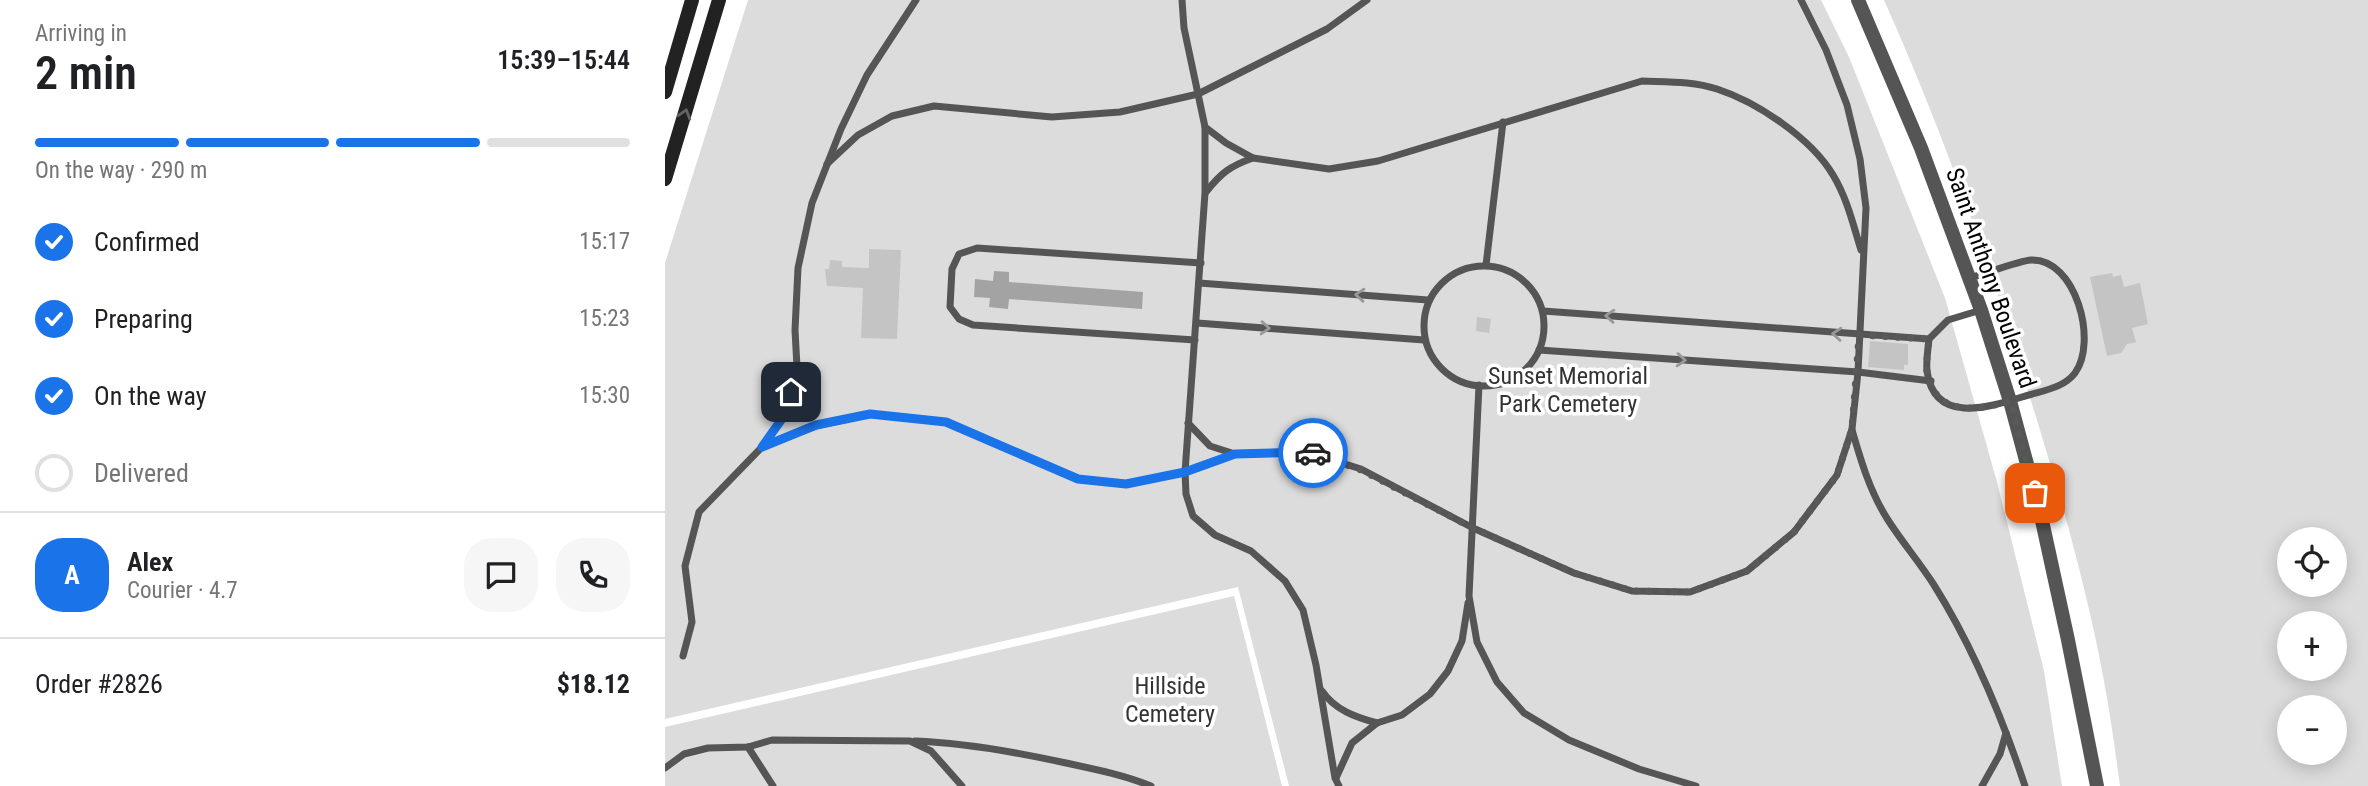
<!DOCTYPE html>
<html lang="en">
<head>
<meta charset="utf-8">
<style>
	:root { --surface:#fff; --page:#f6f6f6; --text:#202124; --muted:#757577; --line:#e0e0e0; --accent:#1a73e8 }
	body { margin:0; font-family:"Roboto Condensed",sans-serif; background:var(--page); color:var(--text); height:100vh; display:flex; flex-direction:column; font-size:26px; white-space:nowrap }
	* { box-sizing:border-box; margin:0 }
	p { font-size:23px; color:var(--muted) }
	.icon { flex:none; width:38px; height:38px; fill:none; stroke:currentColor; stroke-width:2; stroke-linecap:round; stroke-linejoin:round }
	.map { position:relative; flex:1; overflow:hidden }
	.sheet { display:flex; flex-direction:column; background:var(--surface); width:665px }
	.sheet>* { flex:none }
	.fabs { position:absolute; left:1612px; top:527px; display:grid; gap:14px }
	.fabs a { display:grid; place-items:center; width:70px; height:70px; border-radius:50%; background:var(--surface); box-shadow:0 4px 18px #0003; font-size:35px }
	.pin { position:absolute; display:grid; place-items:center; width:60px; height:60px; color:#fff; margin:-30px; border-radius:14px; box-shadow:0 4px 10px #0006 }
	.courier { position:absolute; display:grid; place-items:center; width:70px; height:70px; margin:-35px; border:5px solid #1a73e8; border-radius:50%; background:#fff; color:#222; box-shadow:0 2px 9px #0007 }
	.summary em { font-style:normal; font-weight:600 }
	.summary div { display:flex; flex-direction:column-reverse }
	.summary { display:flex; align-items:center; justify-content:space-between; height:119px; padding:0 35px }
	h1 { font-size:46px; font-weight:600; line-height:52px }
	.bar { display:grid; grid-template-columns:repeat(4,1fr); gap:10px 7px; align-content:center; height:84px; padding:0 35px }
	.bar i { height:9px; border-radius:5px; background:var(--line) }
	.bar .on { background:var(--accent) }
	.bar p { grid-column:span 4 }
	.line { display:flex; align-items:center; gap:18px; padding:0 35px; border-top:2px solid var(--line) }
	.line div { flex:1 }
	.round { display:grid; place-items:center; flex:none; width:74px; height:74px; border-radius:28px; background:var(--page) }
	ol { padding:0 35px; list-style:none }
	li { display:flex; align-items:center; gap:21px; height:77px }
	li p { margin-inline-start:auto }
	li .icon { padding:7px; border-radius:50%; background:var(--accent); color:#fff; stroke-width:4 }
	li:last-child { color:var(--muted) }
	li i { width:38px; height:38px; border:4px solid var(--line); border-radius:50% }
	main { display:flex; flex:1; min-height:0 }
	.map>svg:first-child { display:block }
	.green { fill:#dcdcdc; fill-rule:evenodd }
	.water { fill:#a3a3a3 }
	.building { fill:#c4c4c4 }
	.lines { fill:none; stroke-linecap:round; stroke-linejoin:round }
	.service { stroke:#555; stroke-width:7 }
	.tertiary { stroke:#555; stroke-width:14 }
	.secondary { stroke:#222; stroke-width:14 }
	.oneway { stroke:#646464 }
	.oneway2 { stroke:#999 }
	.done { stroke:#595959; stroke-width:7; stroke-dasharray:0 12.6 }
	.route { stroke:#1a73e8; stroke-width:9 }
	.labels { text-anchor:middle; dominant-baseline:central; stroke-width:7; stroke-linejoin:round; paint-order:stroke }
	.street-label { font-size:24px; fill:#000; stroke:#fff }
	.park-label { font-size:24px; fill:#333; stroke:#fff }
</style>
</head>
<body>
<main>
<section class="sheet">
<div class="summary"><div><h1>2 min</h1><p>Arriving in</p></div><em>15:39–15:44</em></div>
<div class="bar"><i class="on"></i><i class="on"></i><i class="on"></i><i></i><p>On the way · 290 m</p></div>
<ol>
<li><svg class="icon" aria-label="check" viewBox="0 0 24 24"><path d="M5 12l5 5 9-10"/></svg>Confirmed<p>15:17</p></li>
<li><svg class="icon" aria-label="check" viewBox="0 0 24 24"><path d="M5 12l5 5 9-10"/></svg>Preparing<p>15:23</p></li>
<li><svg class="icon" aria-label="check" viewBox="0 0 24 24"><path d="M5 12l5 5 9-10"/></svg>On the way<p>15:30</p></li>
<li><i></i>Delivered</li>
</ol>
<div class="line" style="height:126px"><b class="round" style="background:var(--accent);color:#fff">A</b><div><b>Alex</b><p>Courier · 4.7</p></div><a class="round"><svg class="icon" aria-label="chat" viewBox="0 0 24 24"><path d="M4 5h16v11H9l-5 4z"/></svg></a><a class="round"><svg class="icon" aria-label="phone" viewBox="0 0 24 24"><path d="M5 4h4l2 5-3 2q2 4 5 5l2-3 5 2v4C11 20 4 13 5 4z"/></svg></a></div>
<div class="line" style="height:91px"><div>Order #2826</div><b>$18.12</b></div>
</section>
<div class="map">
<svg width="1703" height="786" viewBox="0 0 1703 786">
	<rect width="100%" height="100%" fill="#fff"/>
	<g class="green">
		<path d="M 83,0 L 1156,0 L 1184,57 L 1280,298 L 1332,482 L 1379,671 L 1397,786 L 624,786 L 573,587 L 0,719 L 0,263 Z"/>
		<path d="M 1219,0 L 1703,0 L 1703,786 L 1455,786 C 1450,749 1445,712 1438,676 C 1417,563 1382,452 1348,343 C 1311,226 1269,112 1219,0 ZM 1624,539 L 1670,539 L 1670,584 L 1624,584 ZM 1624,623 L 1670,623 L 1670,668 L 1624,668 ZM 1624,707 L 1670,707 L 1670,752 L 1624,752 Z"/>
		<path d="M 569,596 L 617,786 L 0,786 L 0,727 Z"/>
	</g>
	<path class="water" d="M 329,271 L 344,272 L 344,282 L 478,292 L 477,309 L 344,299 L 343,309 L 324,307 L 325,298 L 309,297 L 310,279 L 328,281 Z"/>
	<g class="building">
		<path d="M 204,249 L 236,250 L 232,339 L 196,338 L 198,288 L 162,286 L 160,269 L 164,269 L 165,260 L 177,261 L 177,267 L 204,268 Z"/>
		<path d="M 1447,273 L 1448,277 L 1456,275 L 1459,287 L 1475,283 L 1483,324 L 1467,328 L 1471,342 L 1462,344 L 1456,353 L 1442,356 L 1425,277 Z"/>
		<path d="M 812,317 L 826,319 L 824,333 L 811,331 Z"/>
		<path d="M 1205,341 L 1243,344 L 1243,365 L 1239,365 L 1239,370 L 1203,367 Z"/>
	</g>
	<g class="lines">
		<g class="service">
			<path d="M 517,0 L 519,28 L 540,127 L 561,143 L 588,158 L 664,169 L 713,161 L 977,81 C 1002,82 1028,81 1052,89 C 1092,102 1146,138 1168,175 C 1182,198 1188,224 1196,250"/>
			<path d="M 540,127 L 540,193 L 520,472 L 521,494 L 528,516 L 550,535 L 586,551 L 620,581 L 638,610 L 651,665 L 670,778 L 674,786"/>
			<path d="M 162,164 L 193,135 L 227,116 L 269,106 L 387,117 L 455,112 L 533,94 L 662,29 L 702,0"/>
			<path d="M 541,192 C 556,173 565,166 588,158"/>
			<path d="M 821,265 L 838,122"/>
			<circle cx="819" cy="326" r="60"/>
			<path d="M 1304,278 C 1320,274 1353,261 1366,260 C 1411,258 1433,342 1410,373 C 1398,389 1375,391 1357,397 C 1322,408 1269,424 1262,371 C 1261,361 1263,349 1264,339 L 1283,320 L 1316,310"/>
			<path d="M 534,283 L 763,300"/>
			<path d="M 878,311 L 1264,339"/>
			<path d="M 532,323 L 759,340"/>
			<path d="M 530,340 L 308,325 L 294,319 L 285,307 L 287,269 L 294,254 L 312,248 L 536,263"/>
			<path d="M 874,350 L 1193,372 L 1266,381"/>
			<path d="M 814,385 L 804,596 L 812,642 L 832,682 L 859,713 L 904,740 L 974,769 L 1031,786"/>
			<path d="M 523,423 L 545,446 L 570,454"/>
			<path d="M 1187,430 C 1196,461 1205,492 1223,520 C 1237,542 1255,563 1269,585 C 1308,647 1337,717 1360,786"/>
			<path d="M 97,447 L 119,416 L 132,367 L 130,330 L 133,268 L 147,203 L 176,129 L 202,75 L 251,0"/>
			<path d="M 18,656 L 27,622 L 20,566 L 34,512 L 97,447 L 151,426 L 205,414 L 281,422 L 413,479 L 461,484 L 520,472 L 570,454 L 642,452 L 696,469 L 808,528 L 909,573 L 967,591 L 1025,592 L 1082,571 L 1129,532 L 1172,475 L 1187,429 L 1193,372 L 1201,208 L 1195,159 L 1182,105 L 1161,50 L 1136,0"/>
			<path d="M 657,691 C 670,710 690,717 712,723"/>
			<path d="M 250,741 C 302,743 351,752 401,763 C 429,769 459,775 486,786"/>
			<path d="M 83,747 L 108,786"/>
			<path d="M 0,768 L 19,754 L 43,748 L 83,747 L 107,740 L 245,741 L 266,751 L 297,786"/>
			<path d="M 671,778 L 687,743 L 712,723 L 737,715 L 765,694 L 783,671 L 797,641 L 803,603"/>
			<path d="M 1317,786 L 1335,754 L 1341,733"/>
		</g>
		<path class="tertiary" d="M 1193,0 L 1256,148 L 1316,310 L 1345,401 L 1376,516 L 1403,640 L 1432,786"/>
		<g class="secondary">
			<path d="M 0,92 L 27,0"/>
			<path d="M 0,179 L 54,0"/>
		</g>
	</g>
	<defs><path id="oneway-chevron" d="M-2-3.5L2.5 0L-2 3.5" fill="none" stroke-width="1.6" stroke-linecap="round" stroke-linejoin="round" transform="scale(1.75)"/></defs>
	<use class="oneway" href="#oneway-chevron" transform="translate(20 114) rotate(-73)"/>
	<g class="oneway2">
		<use href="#oneway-chevron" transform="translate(695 295) rotate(-176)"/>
		<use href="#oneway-chevron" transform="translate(945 316) rotate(-176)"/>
		<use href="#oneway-chevron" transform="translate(600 328) rotate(4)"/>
		<use href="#oneway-chevron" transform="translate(1172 334) rotate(-176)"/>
		<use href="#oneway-chevron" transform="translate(1016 360) rotate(4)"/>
	</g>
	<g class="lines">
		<path class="done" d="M 648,453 L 696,470 L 808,528 L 909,573 L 967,591 L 1025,592 L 1082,571 L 1129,532 L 1172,475 L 1187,429 L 1194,335 L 1264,339 C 1263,349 1261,362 1262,372 C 1270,417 1311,411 1345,401 L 1370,493"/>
		<path class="route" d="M 126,392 L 119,416 L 97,447 L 151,425 L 205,414 L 281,422 L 413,479 L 461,484 L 520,472 L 570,454 L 642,452 L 648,453"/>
	</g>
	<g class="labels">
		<g class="street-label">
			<text transform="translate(1326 278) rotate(71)">Saint Anthony Boulevard</text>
		</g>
		<g class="park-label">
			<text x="903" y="376">Sunset Memorial<tspan x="903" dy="28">Park Cemetery</tspan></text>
			<text x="505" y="686">Hillside<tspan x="505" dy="28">Cemetery</tspan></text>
		</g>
	</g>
</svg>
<div class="fabs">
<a><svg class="icon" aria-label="locate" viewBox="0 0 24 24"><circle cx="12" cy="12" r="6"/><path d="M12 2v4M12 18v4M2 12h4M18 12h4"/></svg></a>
<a>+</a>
<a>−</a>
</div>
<div class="pin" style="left:1370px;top:493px;background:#ea580c"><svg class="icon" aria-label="bag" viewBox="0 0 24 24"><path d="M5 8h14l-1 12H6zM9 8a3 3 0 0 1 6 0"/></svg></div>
<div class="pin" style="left:126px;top:392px;background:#1f2937"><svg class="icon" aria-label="home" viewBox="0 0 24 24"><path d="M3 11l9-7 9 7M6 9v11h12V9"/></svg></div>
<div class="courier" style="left:648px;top:453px"><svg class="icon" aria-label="car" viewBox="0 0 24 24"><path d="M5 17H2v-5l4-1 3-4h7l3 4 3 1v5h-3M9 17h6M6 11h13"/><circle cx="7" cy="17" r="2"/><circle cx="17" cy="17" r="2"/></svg></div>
</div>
</main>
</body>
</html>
